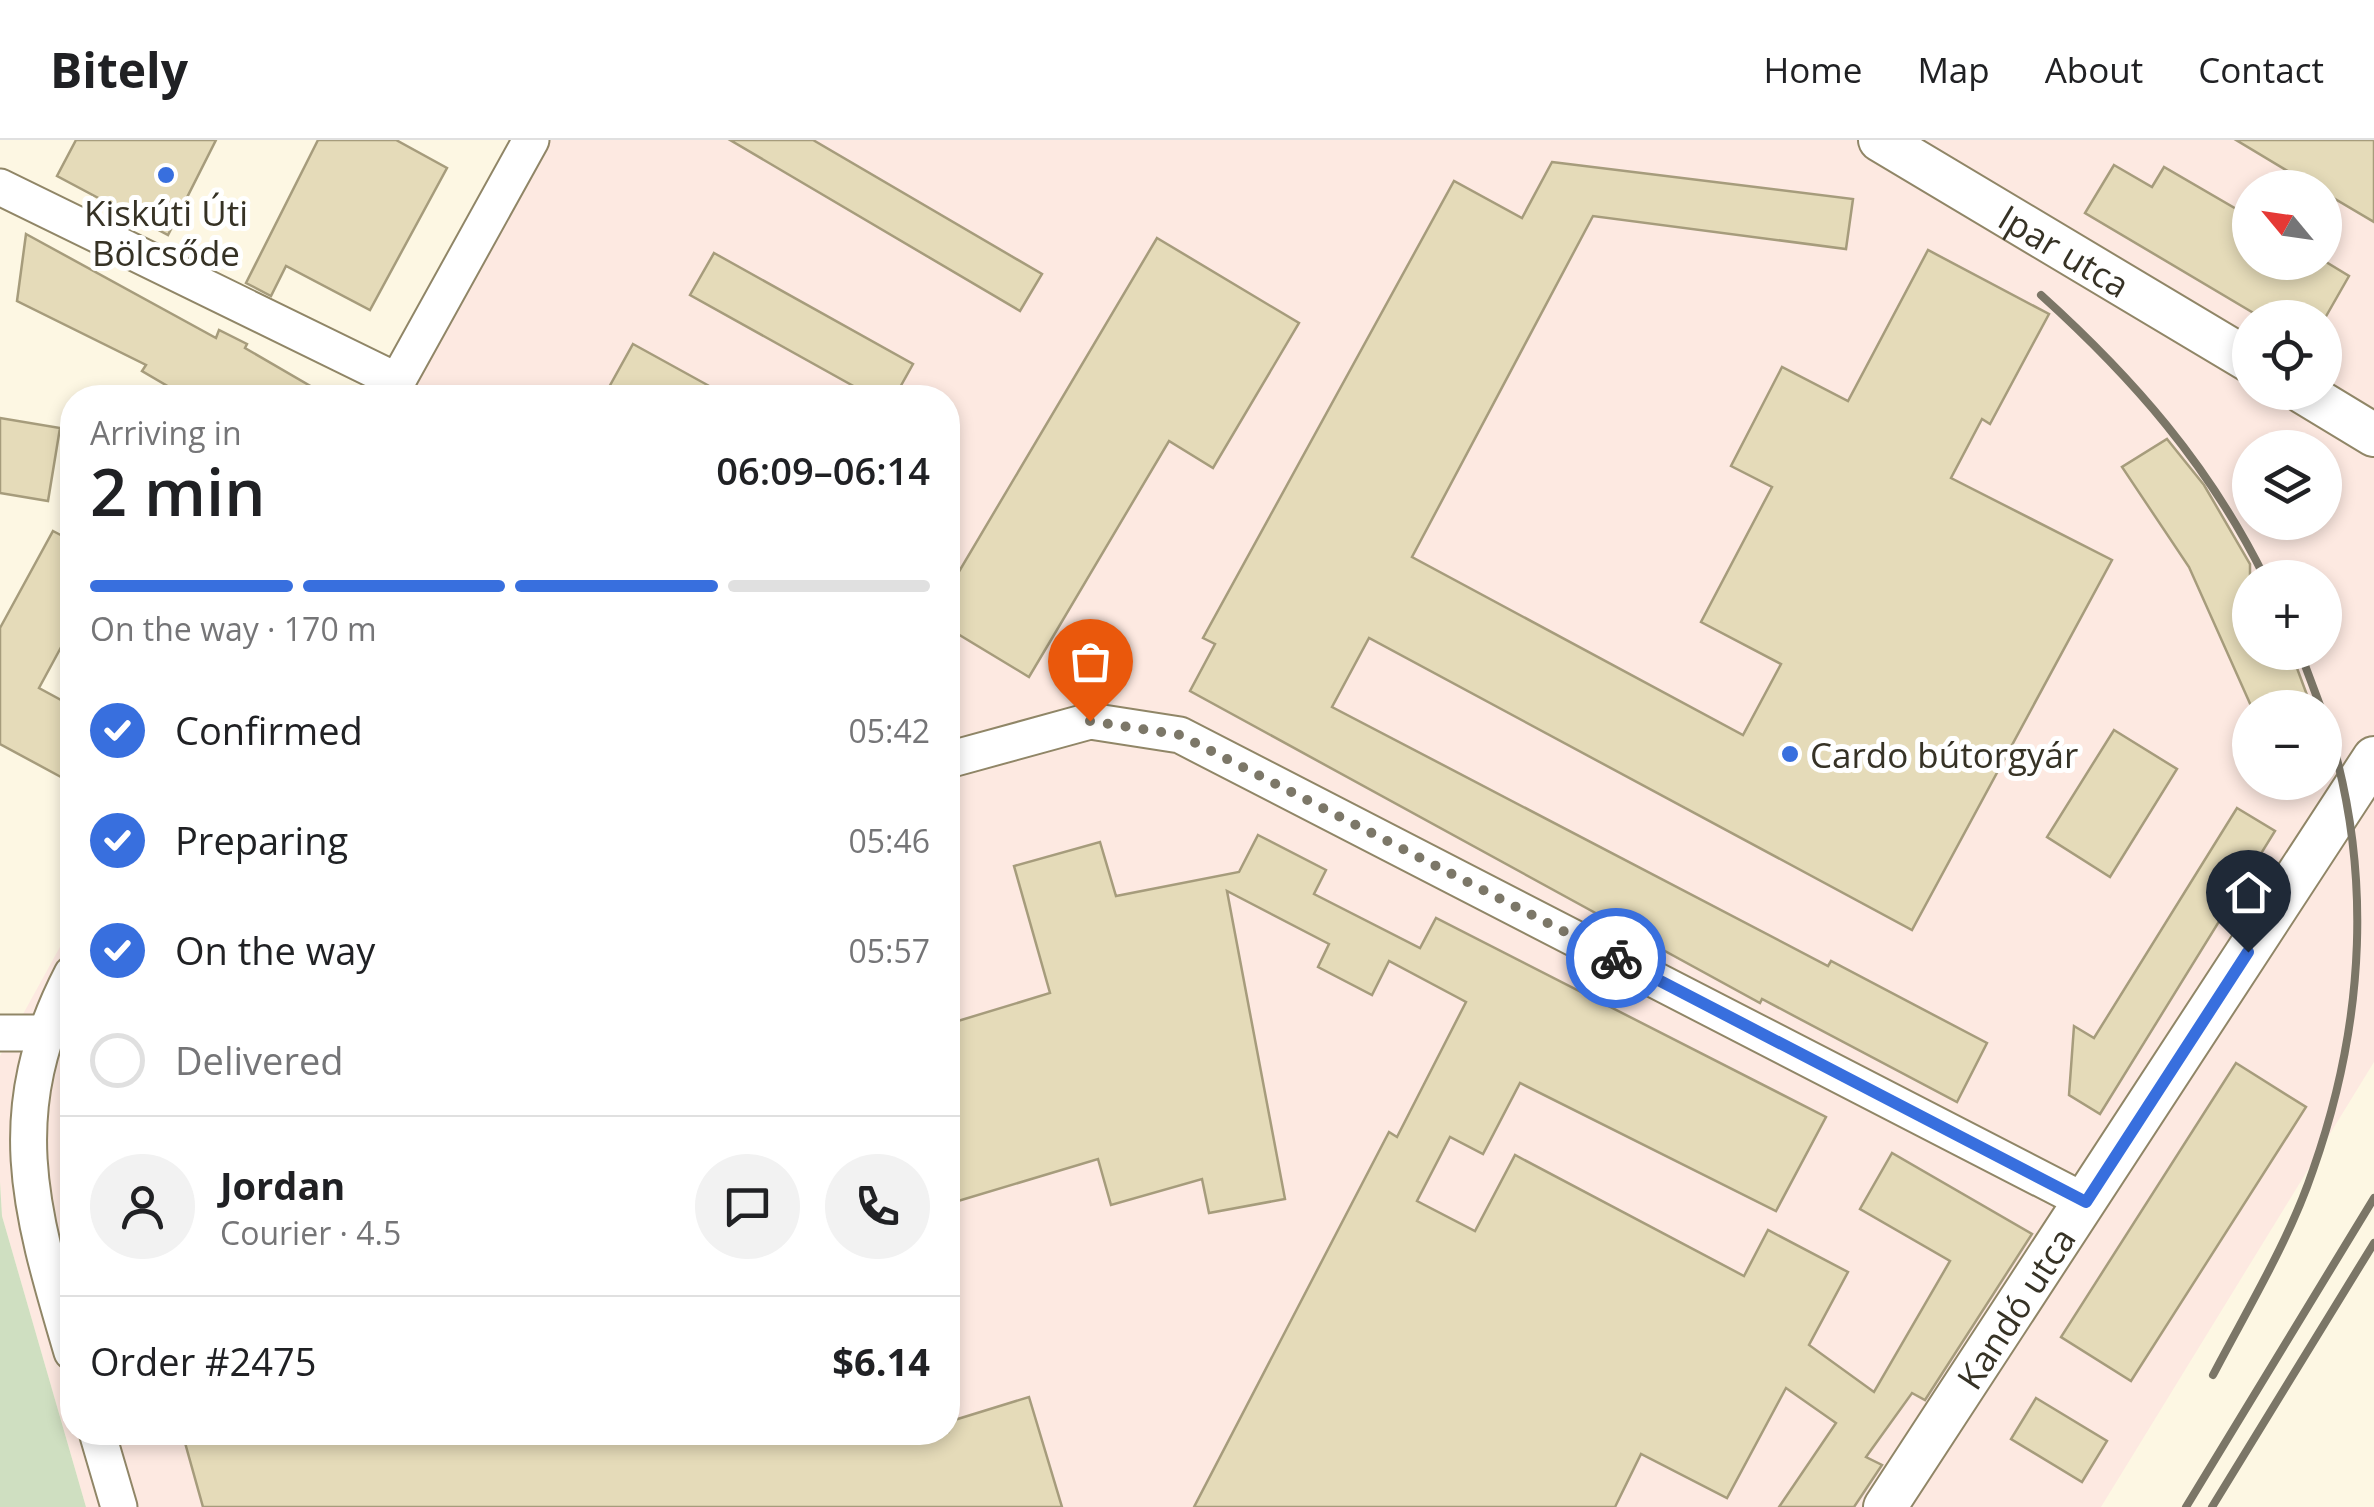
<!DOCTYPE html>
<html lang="en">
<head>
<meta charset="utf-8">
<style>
	:root { --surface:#fff; --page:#f2f2f2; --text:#202124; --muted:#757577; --line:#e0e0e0; --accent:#386fde }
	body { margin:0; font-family:"Open Sans",sans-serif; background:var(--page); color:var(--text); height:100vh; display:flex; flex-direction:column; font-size:38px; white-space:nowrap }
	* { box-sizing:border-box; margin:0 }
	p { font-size:32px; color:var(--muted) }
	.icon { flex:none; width:55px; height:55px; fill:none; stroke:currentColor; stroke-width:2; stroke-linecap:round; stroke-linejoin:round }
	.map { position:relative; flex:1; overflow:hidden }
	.side { position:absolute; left:60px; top:245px; width:900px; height:1060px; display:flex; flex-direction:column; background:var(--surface); border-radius:40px; box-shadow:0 5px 15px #0003 }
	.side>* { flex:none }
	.needle { width:65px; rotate:299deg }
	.buttons { position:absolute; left:2232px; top:30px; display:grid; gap:20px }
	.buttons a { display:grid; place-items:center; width:110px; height:110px; border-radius:50%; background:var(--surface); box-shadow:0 5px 15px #0003; font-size:50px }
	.pin { position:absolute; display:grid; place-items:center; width:85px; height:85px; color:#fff; margin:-102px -42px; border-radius:50% 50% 50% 0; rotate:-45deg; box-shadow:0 0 10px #0007 }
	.pin .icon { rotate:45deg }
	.courier { position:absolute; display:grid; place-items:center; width:100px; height:100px; margin:-50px; border:8px solid #386fde; border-radius:50%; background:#fff; color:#222; box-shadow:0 2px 12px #0007 }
	.summary em { font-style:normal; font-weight:600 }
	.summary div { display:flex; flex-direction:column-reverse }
	.summary { display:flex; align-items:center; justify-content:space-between; height:170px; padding:0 30px }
	h1 { font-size:65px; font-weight:600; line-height:75px }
	.bar { display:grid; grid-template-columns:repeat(4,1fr); gap:15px 10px; align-content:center; height:120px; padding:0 30px }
	.bar i { height:12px; border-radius:8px; background:var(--line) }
	.bar .on { background:var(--accent) }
	.bar p { grid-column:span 4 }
	.line { display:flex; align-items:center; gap:25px; padding:0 30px; border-top:2px solid var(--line) }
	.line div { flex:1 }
	.round { display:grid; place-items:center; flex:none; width:105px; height:105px; border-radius:52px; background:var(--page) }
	ol { padding:0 30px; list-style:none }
	li { display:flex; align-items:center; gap:30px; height:110px }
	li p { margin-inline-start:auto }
	li .icon { padding:10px; border-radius:50%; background:var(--accent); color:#fff; stroke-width:4 }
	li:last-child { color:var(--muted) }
	li i { width:55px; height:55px; border:5px solid var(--line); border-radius:50% }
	header { display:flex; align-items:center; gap:60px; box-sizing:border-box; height:140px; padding:0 50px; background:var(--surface); border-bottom:2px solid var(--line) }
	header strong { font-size:48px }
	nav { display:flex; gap:55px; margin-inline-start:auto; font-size:35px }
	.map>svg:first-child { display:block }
	.industrial { fill:#fde9e1; fill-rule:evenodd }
	.green { fill:#cfdfc1 }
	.building { fill:#e5dbb9; stroke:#a69c7c; stroke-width:2.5 }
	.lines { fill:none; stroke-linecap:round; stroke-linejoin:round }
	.minor-casing { stroke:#908667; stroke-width:39 }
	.tertiary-casing { stroke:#908667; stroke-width:46 }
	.minor { stroke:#fff; stroke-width:35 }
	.tertiary { stroke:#fff; stroke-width:42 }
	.rail { stroke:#7b7667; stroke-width:8 }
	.done { stroke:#7c7768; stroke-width:10; stroke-dasharray:0 18 }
	.route { stroke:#386fde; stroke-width:12 }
	.poi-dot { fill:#386fde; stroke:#fff; stroke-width:4 }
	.labels { text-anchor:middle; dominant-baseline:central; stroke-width:10; stroke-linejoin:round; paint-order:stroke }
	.poi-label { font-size:35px; fill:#363225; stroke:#fff }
	.street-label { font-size:35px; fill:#363225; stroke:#fff }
</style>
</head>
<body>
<header>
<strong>Bitely</strong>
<nav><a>Home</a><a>Map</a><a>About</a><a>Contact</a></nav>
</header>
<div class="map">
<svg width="2374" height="1367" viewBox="0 0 2374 1367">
	<rect width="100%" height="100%" fill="#fdf7e3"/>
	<path class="industrial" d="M 522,0 L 2374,0 L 2374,922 L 2101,1367 L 86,1367 L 2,1076 L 0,1042 L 0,916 L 72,785 L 72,1292 L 948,1292 L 948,258 L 370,257 ZM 2250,48 L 2325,48 L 2325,122 L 2250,122 ZM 2250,178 L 2325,178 L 2325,252 L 2250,252 ZM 2250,308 L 2325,308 L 2325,382 L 2250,382 ZM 2250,438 L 2325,438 L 2325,512 L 2250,512 ZM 2250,568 L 2325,568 L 2325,642 L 2250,642 Z"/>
	<path class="green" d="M 0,1042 L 2,1076 L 86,1367 L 0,1367 Z"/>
	<g class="building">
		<path d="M 76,0 L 216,0 L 168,95 L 57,36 Z"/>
		<path d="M 318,0 L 396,0 L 447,28 L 370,170 L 286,126 L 271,156 L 246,143 Z"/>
		<path d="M 730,0 L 813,0 L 1042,134 L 1020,171 Z"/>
		<path d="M 2236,0 L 2374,0 L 2374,82 L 2325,53 L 2325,48 L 2316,48 Z"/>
		<path d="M 1552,22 L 1853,59 L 1846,109 L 1593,76 L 1412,417 L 1743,595 L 1781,524 L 1701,482 L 1772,347 L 1731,326 L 1782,227 L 1848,261 L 1928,110 L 2049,174 L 1990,284 L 1982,279 L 1951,338 L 2112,420 L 1912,790 L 1369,498 L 1332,567 L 1828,826 L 1831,821 L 1987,903 L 1957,962 L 1762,859 L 1760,863 L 1190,551 L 1215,504 L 1203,498 L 1454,41 L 1522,78 Z"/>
		<path d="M 2114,25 L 2152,47 L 2164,27 L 2250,77 L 2250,122 L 2326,122 L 2349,136 L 2325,178 L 2262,178 L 2085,73 Z"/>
		<path d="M 26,94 L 216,198 L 219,190 L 247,204 L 245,208 L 331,258 L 188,258 L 142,231 L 146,225 L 17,161 Z"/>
		<path d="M 1157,98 L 1299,183 L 1213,328 L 1169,301 L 1029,537 L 948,488 L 948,450 Z"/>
		<path d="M 714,113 L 913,224 L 894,258 L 875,258 L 690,155 Z"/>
		<path d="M 633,204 L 731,258 L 603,258 Z"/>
		<path d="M 0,278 L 60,288 L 48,361 L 0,353 Z"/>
		<path d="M 2167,299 L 2204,345 L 2250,424 L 2250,512 L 2291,512 L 2307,555 L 2274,568 L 2252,568 L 2189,427 L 2122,327 Z"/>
		<path d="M 53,391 L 72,401 L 72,487 L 39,548 L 72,566 L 72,643 L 0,604 L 0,488 Z"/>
		<path d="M 2114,590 L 2177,629 L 2110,737 L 2047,697 Z"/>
		<path d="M 2237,668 L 2275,691 L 2100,974 L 2069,955 L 2074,886 L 2094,898 Z"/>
		<path d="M 1258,695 L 1326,730 L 1314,754 L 1420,808 L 1436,778 L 1826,977 L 1776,1071 L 1520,943 L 1483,1014 L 1450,997 L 1417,1061 L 1475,1091 L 1515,1015 L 1744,1136 L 1768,1090 L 1848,1132 L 1809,1205 L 1874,1252 L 1950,1121 L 1860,1069 L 1892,1013 L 2032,1094 L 1925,1260 L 1912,1253 L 1866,1317 L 1882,1325 L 1854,1367 L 1779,1367 L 1836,1283 L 1786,1248 L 1727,1358 L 1641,1314 L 1615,1367 L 1194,1367 L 1389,992 L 1397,997 L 1466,862 L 1389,821 L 1372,855 L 1318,827 L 1329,804 L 1227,751 L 1285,1059 L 1209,1073 L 1202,1039 L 1111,1065 L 1098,1019 L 948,1064 L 948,884 L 1050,853 L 1014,726 L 1100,702 L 1116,756 L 1239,732 Z"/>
		<path d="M 2236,923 L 2306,967 L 2131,1241 L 2061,1197 Z"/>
		<path d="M 1029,1257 L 1062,1367 L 203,1367 L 182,1292 L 948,1292 L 948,1282 Z"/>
		<path d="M 2036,1258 L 2107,1301 L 2082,1342 L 2011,1299 Z"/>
	</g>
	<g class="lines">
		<g class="minor-casing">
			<g id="minor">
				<path d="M 0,47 L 397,241"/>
				<path d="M 388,258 L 531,0"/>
				<path d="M 948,620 L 1090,581 L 1180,595 L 2086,1062"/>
				<path d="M 72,834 C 0,973 30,1070 72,1212"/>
				<path d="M 0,893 L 42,893"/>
				<path d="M 97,1292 L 119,1367"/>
			</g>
		</g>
		<g class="tertiary-casing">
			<g id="tertiary">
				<path id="s1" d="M 1880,0 L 2250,221"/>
				<path d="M 2303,252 L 2374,295"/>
				<path id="s2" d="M 1885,1367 L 2374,618"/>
			</g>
		</g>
		<use href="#minor" class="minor"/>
		<use href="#tertiary" class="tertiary"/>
		<g class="rail">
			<path d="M 2041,155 C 2134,239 2209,325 2265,438"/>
			<path d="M 2300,512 L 2321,568"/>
			<path d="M 2213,1235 C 2248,1168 2289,1101 2313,1030 C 2365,882 2374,728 2325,578"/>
			<path d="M 2186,1367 L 2374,1058"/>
			<path d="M 2212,1367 L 2374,1103"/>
		</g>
	</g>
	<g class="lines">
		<path class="done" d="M 1090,581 L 1180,595 L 1616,818"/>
		<path class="route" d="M 1616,818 L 2086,1062 L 2248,812"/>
	</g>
	<g class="poi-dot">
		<circle cx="166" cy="35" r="10"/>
		<circle cx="1790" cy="614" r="10"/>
	</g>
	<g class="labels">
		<g class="poi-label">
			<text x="166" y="72">Kiskúti Úti<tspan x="166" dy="40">Bölcsőde</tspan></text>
			<text x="1810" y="614" text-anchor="start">Cardo bútorgyár</text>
		</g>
		<g class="street-label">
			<text stroke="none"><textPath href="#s1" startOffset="215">Ipar utca</textPath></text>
			<text stroke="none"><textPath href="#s2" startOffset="238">Kandó utca</textPath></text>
		</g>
	</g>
</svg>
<div class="buttons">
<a><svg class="needle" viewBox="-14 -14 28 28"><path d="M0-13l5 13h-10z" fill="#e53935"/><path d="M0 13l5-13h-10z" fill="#757577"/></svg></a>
<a><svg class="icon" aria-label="locate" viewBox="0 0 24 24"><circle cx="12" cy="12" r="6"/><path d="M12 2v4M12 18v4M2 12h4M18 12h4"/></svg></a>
<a><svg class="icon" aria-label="layers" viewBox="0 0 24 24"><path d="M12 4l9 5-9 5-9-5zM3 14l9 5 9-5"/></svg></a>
<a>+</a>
<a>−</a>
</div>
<div class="pin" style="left:1090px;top:581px;background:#ea580c"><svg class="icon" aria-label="bag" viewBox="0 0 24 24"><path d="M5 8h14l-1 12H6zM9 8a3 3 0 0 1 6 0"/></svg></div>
<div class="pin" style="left:2248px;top:812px;background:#1f2937"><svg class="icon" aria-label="home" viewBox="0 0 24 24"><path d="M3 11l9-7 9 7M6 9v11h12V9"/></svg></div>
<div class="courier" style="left:1616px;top:818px"><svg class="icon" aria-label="bike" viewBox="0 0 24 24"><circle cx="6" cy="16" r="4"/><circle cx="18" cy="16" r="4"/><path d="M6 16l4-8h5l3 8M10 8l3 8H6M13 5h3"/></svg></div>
<section class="side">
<div class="summary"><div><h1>2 min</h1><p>Arriving in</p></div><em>06:09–06:14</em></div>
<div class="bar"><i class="on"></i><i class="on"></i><i class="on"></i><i></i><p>On the way · 170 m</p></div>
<ol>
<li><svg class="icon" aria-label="check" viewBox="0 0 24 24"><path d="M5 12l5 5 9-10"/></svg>Confirmed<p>05:42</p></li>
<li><svg class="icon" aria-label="check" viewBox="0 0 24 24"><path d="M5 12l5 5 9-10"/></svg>Preparing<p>05:46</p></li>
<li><svg class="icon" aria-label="check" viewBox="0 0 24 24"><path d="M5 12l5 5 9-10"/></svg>On the way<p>05:57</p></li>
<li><i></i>Delivered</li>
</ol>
<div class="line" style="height:180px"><a class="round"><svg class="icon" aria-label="person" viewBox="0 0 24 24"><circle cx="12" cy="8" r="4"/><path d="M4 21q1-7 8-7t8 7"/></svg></a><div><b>Jordan</b><p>Courier · 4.5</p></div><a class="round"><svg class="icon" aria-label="chat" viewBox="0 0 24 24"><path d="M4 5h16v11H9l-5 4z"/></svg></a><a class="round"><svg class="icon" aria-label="phone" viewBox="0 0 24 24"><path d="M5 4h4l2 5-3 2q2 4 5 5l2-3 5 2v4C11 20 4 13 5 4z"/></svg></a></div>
<div class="line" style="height:130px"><div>Order #2475</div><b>$6.14</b></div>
</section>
</div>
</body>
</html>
